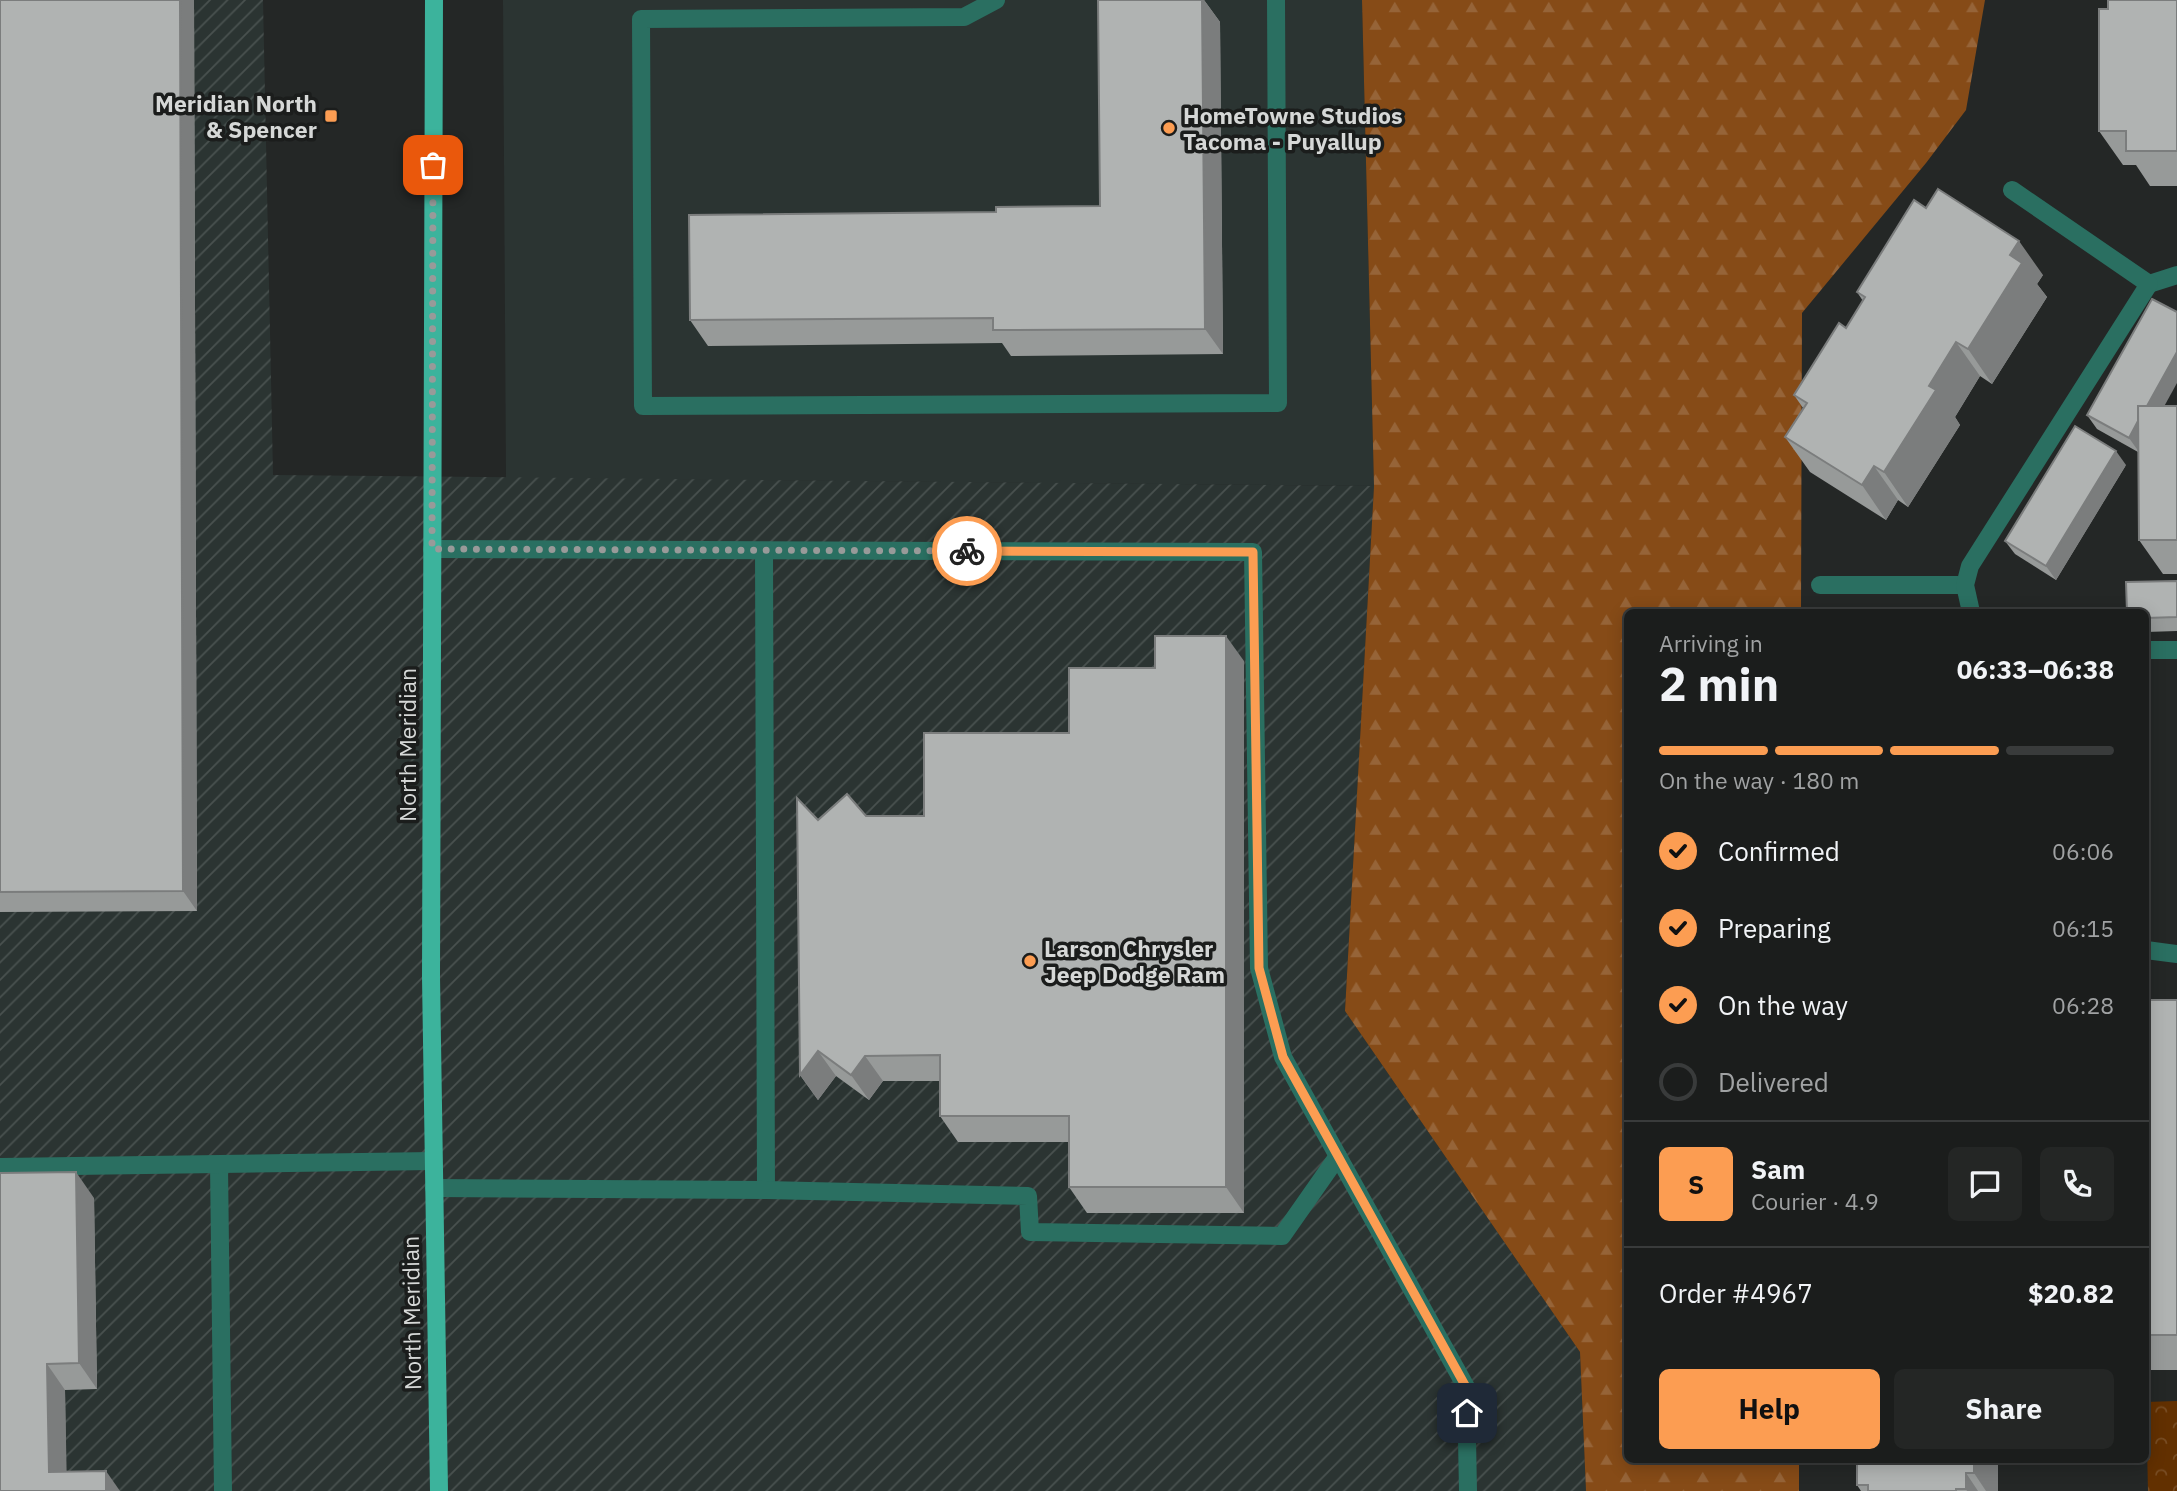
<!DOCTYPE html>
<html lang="en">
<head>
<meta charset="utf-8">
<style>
	:root { --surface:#1b1d1c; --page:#242625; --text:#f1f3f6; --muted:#a0a2a3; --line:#393b3b; --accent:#fc9d52 }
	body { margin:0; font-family:"IBM Plex Sans",sans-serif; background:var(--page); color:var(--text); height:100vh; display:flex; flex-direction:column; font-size:26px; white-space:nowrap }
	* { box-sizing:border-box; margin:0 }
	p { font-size:23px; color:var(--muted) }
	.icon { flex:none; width:38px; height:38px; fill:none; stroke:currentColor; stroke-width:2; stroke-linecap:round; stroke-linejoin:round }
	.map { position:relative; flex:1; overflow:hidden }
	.details { position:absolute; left:1624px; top:609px; width:525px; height:854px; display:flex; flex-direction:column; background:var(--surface); border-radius:10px; box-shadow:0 4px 18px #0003,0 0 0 2px var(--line) }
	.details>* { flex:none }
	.pin { position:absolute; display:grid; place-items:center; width:60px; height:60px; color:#fff; margin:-30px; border-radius:14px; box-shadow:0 4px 10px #0006 }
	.courier { position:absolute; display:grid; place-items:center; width:70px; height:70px; margin:-35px; border:5px solid #fc9d52; border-radius:50%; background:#fff; color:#222; box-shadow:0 2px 9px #0007 }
	.summary em { font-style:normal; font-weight:700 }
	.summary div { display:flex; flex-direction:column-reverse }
	.summary { display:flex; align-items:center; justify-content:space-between; height:119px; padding:0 35px }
	h1 { font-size:46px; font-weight:700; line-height:52px }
	.bar { display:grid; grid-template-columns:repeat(4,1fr); gap:10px 7px; align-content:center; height:84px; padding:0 35px }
	.bar i { height:9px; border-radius:5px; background:var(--line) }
	.bar .selected { background:var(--accent) }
	.bar p { grid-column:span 4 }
	.line { display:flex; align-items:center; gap:18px; padding:0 35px; border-top:2px solid var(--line) }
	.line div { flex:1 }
	.round { display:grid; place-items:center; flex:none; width:74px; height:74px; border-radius:10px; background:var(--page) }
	ol { padding:0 35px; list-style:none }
	li { display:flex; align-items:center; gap:21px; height:77px }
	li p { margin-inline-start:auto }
	li .icon { padding:7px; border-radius:50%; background:var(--accent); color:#111; stroke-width:4 }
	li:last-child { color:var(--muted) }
	li i { width:38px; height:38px; border:4px solid var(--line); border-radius:50% }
	.action { display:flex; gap:14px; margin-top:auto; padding:14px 35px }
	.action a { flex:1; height:80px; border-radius:10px; background:var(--accent); color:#111; font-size:28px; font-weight:700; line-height:80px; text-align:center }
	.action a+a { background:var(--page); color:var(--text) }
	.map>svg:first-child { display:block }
	.built { fill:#2b3432 }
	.industrial { fill:url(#industrial-furrows) }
	.forest { fill:url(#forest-firs) }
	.park { fill:url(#park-crowns) }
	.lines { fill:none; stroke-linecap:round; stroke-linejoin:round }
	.service { stroke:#2a6f61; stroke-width:18 }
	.primary { stroke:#3cb39c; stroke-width:18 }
	.wall { fill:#979a99 }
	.shaded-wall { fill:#7b7d7d }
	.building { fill:#b0b3b2; stroke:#7b7d7d; stroke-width:2 }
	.done { stroke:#989a99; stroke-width:7; stroke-dasharray:0 12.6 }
	.route { stroke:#fc9d52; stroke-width:9 }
	.poi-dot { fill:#fc9d52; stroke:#1b1d1c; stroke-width:2.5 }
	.labels { text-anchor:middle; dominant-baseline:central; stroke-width:7; stroke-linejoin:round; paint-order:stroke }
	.poi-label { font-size:23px; font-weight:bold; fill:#d6d8d7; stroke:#1b1d1c; text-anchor:start }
	.street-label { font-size:23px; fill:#d6d8d7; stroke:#1b1d1c }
</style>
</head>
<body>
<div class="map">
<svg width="2177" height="1491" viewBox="0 0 2177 1491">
	<defs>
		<pattern id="industrial-furrows" width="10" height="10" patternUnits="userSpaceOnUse" patternTransform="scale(1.75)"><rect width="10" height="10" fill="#2b3432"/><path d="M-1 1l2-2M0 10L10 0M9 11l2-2" fill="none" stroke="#49514f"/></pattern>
		<pattern id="forest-firs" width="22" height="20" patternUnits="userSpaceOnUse" patternTransform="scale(1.75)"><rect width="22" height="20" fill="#864b17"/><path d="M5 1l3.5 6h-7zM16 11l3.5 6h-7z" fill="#966438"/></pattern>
		<pattern id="park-crowns" width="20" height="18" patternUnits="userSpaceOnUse" patternTransform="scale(1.75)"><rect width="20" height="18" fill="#623000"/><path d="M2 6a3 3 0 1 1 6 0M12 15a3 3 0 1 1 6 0" fill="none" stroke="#784d24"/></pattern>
	</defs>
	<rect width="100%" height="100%" fill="#242726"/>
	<path class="built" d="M 503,0 L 1362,0 L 1374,486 L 506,478 Z"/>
	<path class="industrial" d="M 0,0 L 263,0 L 273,475 L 1374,486 L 1345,1011 L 1580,1352 L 1586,1491 L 0,1491 Z"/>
	<path class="forest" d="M 1362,0 L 1985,0 L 1966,110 L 1926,163 L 1802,313 L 1801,612 L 1628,612 L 1628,1460 L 1799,1460 L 1799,1491 L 1586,1491 L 1580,1352 L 1345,1011 L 1374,486 Z"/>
	<path class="park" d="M 2177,1401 L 2177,1491 L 2148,1491 L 2146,1402 Z"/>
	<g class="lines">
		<g class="service">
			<path d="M 996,0 L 964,17 L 641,19 L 643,406 L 1278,403 L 1276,0"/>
			<path d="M 2149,284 L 2177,275"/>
			<path d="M 432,549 L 1253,552 L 1259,968 L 1283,1057 L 1466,1387 L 1468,1491"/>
			<path d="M 764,551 L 766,1190"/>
			<path d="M 1820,585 L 1965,585"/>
			<path d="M 1971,612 L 1965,585 L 1970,566 L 2149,284 L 2012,190"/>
			<path d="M 2146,650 L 2177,650"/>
			<path d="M 2146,950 L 2177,954"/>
			<path d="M 219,1165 L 223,1491"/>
			<path d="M 0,1167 L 433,1161"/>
			<path d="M 434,1188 L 766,1190 L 1028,1196 L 1030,1232 L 1282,1236 L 1338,1156"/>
		</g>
		<path class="primary" d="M 434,0 L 431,977 L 439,1491"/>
	</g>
	<g class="wall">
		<path d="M 0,0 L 194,0 L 197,911 L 0,912 Z"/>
		<path d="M 1098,0 L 1204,0 L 1220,22 L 1223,354 L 1011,356 L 1002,343 L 708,346 L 690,320 L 996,212 L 1100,206 Z"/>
		<path d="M 2177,0 L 2177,186 L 2150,186 L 2136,165 L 2123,165 L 2099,131 L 2108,9 Z"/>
		<path d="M 2043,275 L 2037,284 L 2047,297 L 1992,384 L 1980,376 L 1955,417 L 1960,425 L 1908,507 L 1898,500 L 1886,520 L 1810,472 L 1785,437 L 1803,408 L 1794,395 L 1846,328 L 1863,301 L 1857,292 Z"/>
		<path d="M 2164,406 L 2177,406 L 2177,574 L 2163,574 L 2139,540 L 2138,452 L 2097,429 L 2087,415 Z"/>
		<path d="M 2126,465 L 2056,580 L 2015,554 L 2005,541 Z"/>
		<path d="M 2177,581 L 2177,631 L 2146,632 L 2146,612 Z"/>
		<path d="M 1244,661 L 1244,1213 L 1087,1213 L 1069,1187 L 1069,1142 L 958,1142 L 940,1116 L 940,1081 L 883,1081 L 869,1100 L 836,1076 L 818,1100 L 800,1075 L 818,820 L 866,816 L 924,816 L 1069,733 L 1155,668 Z"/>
		<rect x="2146" y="1000" width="31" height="370"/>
		<path d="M 94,1198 L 97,1389 L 65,1390 L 66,1472 L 0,1491 Z"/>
		<path d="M 1998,1460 L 1998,1491 L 1861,1491 L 1857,1485 Z"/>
	</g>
	<g class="shaded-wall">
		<path d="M 180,0 L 194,0 L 197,911 L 183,891 Z"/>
		<path d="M 1202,0 L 1204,0 L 1220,22 L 1223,354 L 1205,329 Z"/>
		<path d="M 2019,241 L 2043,275 L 2037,284 L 2047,297 L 1992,384 L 1968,349 L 2010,255 Z"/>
		<path d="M 1956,342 L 1980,376 L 1955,417 L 1960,425 L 1908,507 L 1884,472 L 1929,386 Z"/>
		<path d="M 2177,352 L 2177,383 L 2139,452 L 2129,438 Z"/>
		<path d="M 2116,451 L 2126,465 L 2056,580 L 2046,566 Z"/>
		<path d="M 1874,466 L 1898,500 L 1886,520 L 1862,485 Z"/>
		<path d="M 1226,636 L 1244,661 L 1244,1213 L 1226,1187 Z"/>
		<path d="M 818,1051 L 836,1076 L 818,1100 L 800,1075 Z"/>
		<path d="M 865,1056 L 883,1081 L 869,1100 L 851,1075 Z"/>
		<path d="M 76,1172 L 94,1198 L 97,1389 L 79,1363 Z"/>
		<path d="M 47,1364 L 65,1390 L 67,1491 L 49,1472 Z"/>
		<path d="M 1974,1460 L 1998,1460 L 1998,1491 L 1986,1491 L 1974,1473 Z"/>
		<path d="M 106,1471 L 120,1491 L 106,1491 Z"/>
		<path d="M 1966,1473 L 1978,1491 L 1967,1491 L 1966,1489 Z"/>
	</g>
	<g class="building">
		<path d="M 0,0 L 180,0 L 183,891 L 0,892 Z"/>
		<path d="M 1098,0 L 1202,0 L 1205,329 L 993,330 L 993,318 L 690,320 L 689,215 L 996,212 L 996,207 L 1100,206 Z"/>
		<path d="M 2108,0 L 2177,0 L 2177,151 L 2126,151 L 2126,131 L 2099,131 L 2099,9 L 2108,9 Z"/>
		<path d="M 1938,189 L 2019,241 L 2010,255 L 2022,263 L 1968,349 L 1956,342 L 1929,386 L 1936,390 L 1884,472 L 1874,466 L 1862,485 L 1785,437 L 1807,403 L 1794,395 L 1839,323 L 1846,328 L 1865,297 L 1857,292 L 1914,200 L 1926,208 Z"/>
		<path d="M 2152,299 L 2177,312 L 2177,352 L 2147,406 L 2138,406 L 2138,421 L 2129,438 L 2087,415 Z"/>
		<path d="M 2138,406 L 2177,406 L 2177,540 L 2139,540 Z"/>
		<path d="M 2075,426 L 2116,451 L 2046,566 L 2005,541 Z"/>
		<path d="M 2177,581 L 2177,617 L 2146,618 L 2146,612 L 2127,612 L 2126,582 Z"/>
		<path d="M 1155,636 L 1226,636 L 1226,1187 L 1069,1187 L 1069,1116 L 940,1116 L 940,1055 L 865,1056 L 851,1075 L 818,1051 L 800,1075 L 797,798 L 818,820 L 847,794 L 866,816 L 924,816 L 924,733 L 1069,733 L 1069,668 L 1155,668 Z"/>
		<rect x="2146" y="1000" width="31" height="335"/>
		<path d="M 76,1172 L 79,1363 L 47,1364 L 49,1472 L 106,1471 L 106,1491 L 0,1491 L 0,1173 Z"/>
		<path d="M 1857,1460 L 1974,1460 L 1974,1473 L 1966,1473 L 1966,1489 L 1956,1489 L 1956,1491 L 1868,1491 L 1868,1485 L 1857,1485 Z"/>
	</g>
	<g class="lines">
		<path class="done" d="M 433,165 L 432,549 L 967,551"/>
		<path class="route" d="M 967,551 L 1253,552 L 1259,968 L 1283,1057 L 1466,1387 L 1467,1413"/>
	</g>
	<g class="poi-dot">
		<rect x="324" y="109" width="14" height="14" rx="3.5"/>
		<circle cx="1169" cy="128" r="7"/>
		<circle cx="1030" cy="961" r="7"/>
	</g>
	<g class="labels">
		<g class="poi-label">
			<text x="317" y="103" text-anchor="end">Meridian North<tspan x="317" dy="26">&amp; Spencer</tspan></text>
			<text x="1183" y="115">HomeTowne Studios<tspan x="1183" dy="26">Tacoma - Puyallup</tspan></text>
			<text x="1044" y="948">Larson Chrysler<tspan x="1044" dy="26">Jeep Dodge Ram</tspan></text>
		</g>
		<g class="street-label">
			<text transform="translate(407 745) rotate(-90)">North Meridian</text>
			<text transform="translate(411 1313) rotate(-91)">North Meridian</text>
		</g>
	</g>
</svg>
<div class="pin" style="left:433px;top:165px;background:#ea580c"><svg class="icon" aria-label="bag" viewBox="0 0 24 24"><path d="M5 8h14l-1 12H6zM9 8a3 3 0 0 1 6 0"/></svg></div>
<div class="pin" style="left:1467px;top:1413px;background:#1f2937"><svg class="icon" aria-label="home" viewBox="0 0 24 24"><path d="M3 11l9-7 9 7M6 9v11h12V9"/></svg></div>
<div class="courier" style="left:967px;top:551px"><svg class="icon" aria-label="bike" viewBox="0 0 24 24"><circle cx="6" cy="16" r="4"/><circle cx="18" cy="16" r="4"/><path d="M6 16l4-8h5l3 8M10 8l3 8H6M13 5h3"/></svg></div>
<section class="details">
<div class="summary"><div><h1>2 min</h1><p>Arriving in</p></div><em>06:33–06:38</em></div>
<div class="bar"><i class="selected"></i><i class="selected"></i><i class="selected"></i><i></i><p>On the way · 180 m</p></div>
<ol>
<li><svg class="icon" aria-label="check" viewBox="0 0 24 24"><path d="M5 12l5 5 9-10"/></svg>Confirmed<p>06:06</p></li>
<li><svg class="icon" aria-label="check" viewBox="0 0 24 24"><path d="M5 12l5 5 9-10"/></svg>Preparing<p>06:15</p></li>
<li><svg class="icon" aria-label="check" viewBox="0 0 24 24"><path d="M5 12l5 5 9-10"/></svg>On the way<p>06:28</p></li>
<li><i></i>Delivered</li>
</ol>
<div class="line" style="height:126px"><b class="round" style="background:var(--accent);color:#111">S</b><div><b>Sam</b><p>Courier · 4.9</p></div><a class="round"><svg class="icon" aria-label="chat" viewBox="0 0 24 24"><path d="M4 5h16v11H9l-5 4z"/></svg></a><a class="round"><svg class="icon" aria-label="phone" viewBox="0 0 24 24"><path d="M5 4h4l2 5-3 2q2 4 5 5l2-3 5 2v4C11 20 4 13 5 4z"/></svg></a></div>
<div class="line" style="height:91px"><div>Order #4967</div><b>$20.82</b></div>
<div class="action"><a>Help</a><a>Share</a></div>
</section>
</div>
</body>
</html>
